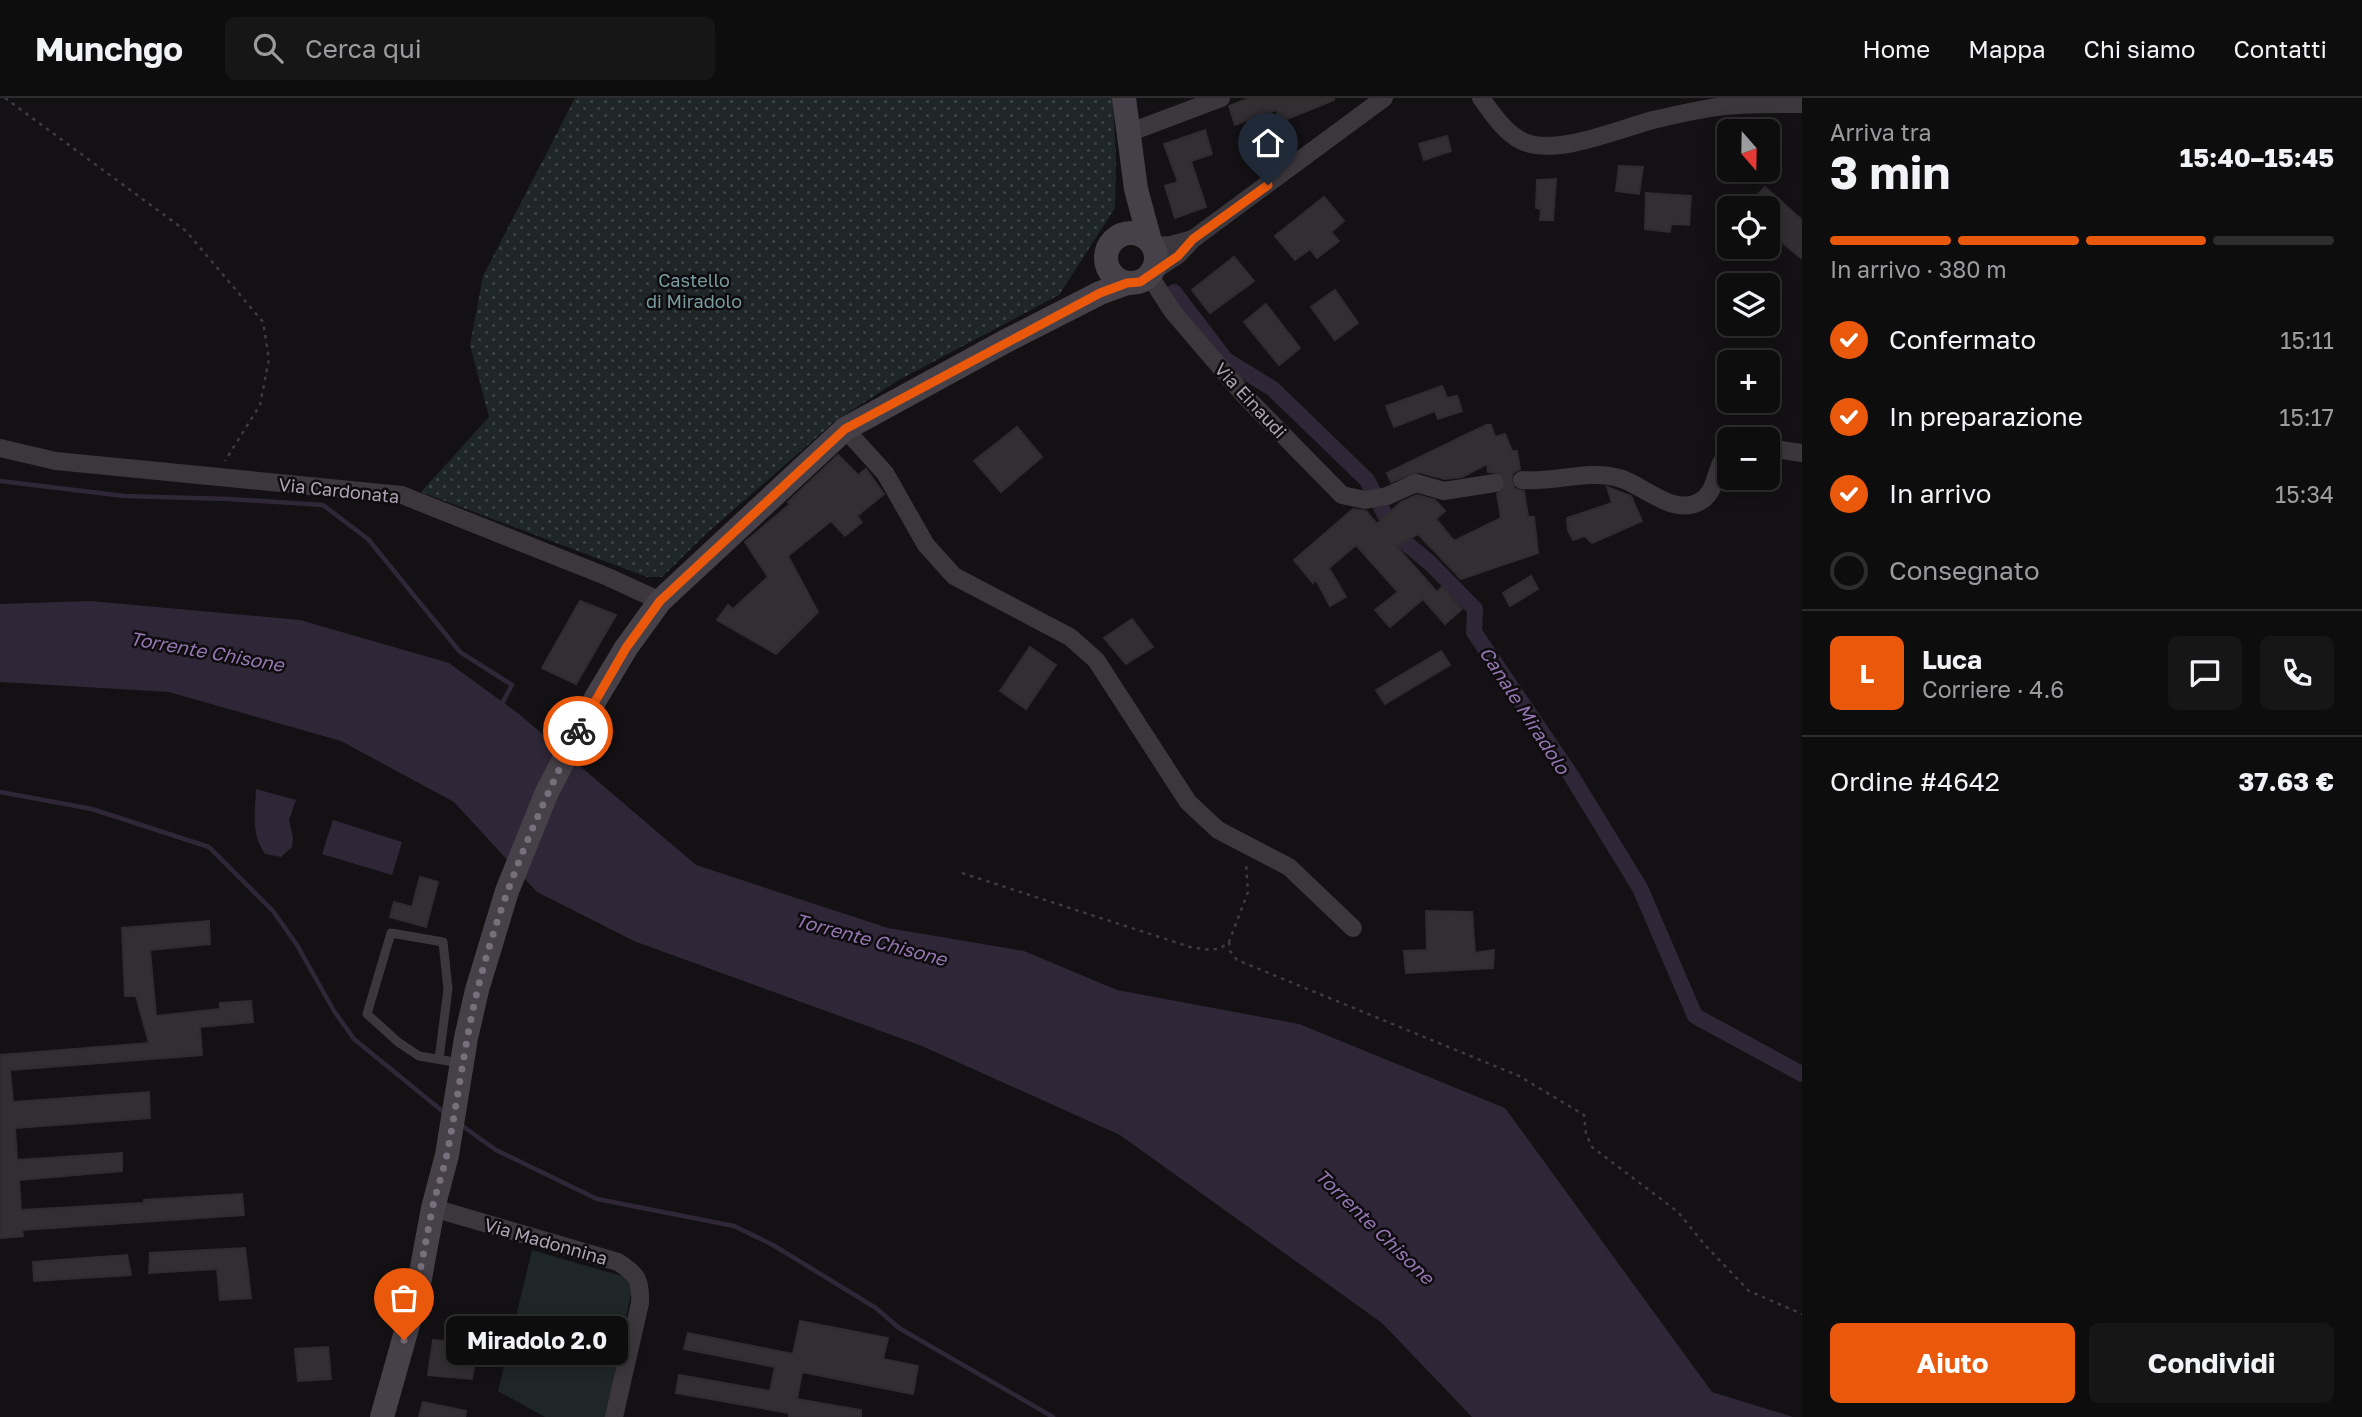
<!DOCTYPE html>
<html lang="it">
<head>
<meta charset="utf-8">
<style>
	:root { --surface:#0e0d0e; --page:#171617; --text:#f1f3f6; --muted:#9b9c9e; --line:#2e2d2e; --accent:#ea580c }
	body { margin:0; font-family:"Golos Text",sans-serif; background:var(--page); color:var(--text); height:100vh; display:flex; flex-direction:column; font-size:26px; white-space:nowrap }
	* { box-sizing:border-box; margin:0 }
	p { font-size:23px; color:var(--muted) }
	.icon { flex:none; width:38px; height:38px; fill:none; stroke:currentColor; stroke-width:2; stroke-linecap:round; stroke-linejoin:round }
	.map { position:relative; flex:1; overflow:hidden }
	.sheet { display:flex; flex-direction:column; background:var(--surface); width:560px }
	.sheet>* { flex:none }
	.needle { width:46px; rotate:160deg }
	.fabs { position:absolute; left:1717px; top:21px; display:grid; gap:14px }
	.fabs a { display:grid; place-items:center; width:63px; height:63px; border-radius:10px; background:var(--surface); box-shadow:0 4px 18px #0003,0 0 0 2px var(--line); font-size:35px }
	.pin { position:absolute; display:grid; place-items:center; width:60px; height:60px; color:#fff; margin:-72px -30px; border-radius:50% 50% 50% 0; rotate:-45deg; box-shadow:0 0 7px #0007 }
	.pin .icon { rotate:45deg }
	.courier { position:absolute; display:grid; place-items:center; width:70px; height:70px; margin:-35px; border:5px solid #ea580c; border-radius:50%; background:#fff; color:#222; box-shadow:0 2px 9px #0007 }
	.bubble { position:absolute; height:49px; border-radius:10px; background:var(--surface); box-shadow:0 4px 18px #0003,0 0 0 2px var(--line); font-size:23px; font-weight:700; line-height:49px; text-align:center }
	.overview em { font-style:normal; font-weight:700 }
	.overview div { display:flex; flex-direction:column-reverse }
	.overview { display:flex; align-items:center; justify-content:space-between; height:119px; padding:0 28px }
	h1 { font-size:46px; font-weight:700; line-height:52px }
	.bar { display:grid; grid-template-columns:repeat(4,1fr); gap:10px 7px; align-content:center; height:84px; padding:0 28px }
	.bar i { height:9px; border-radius:5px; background:var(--line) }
	.bar .current { background:var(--accent) }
	.bar p { grid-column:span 4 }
	.line { display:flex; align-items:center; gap:18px; padding:0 28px; border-top:2px solid var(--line) }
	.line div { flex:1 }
	.round { display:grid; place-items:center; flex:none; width:74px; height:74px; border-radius:10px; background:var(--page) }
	ol { padding:0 28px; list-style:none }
	li { display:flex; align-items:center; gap:21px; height:77px }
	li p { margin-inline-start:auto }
	li .icon { padding:7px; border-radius:50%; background:var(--accent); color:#fff; stroke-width:4 }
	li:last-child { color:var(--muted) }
	li i { width:38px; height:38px; border:4px solid var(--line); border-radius:50% }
	.button { display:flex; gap:14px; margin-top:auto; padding:14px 28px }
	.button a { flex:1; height:80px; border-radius:10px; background:var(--accent); color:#fff; font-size:28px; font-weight:700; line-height:80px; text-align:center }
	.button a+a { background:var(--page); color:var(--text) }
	header { display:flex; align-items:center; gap:42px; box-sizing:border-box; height:98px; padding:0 35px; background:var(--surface); border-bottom:2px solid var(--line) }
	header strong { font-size:33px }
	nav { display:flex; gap:38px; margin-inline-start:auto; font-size:24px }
	.search { width:490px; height:63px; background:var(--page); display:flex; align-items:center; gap:18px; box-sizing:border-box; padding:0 24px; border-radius:10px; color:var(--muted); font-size:26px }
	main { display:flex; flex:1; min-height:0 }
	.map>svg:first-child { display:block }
	.park { fill:url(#park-dots) }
	.garden { fill:#1f2628 }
	.water { fill:#2f2737 }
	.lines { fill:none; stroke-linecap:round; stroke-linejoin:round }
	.stream { stroke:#2f2737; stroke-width:4.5 }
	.canal { stroke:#2f2737; stroke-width:16 }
	.building { fill:#322e32; stroke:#2f2b2f; stroke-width:2 }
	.street-tunnel { stroke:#322e33; stroke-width:18; stroke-dasharray:18 9; stroke-linecap:butt }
	.path { stroke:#3f3a41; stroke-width:2.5; stroke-dasharray:3.5 5; stroke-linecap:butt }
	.lane { stroke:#3c363d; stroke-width:9 }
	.street { stroke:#3c363d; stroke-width:18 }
	.secondary { stroke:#464048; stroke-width:24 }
	.done { stroke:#786f7c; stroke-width:7; stroke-dasharray:0 12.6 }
	.route { stroke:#ea580c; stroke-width:9 }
	.labels { text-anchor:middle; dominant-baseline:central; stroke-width:5; stroke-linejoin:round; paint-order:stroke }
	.park-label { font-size:18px; fill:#789ca0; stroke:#0e0c0e }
	.street-label { font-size:18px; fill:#afa2b4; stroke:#0e0c0e }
	.water-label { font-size:19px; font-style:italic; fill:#9576b2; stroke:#0e0c0e }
</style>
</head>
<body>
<header>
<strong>Munchgo</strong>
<div class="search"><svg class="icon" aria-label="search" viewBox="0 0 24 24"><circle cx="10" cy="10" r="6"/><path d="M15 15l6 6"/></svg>Cerca qui</div>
<nav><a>Home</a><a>Mappa</a><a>Chi siamo</a><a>Contatti</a></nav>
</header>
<main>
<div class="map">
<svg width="1802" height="1319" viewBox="0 0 1802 1319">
	<defs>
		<pattern id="park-dots" width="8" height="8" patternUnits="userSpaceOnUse" patternTransform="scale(1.75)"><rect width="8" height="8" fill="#1f2628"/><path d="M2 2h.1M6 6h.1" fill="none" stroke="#3d4245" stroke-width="1.8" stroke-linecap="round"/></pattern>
	</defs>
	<rect width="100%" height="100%" fill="#131113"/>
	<path class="park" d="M 575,0 L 1113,0 L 1116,60 L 1115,110 L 1059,197 L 899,282 L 834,324 L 706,436 L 662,479 L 647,479 L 421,394 L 489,319 L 470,247 L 483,178 Z"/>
	<path class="garden" d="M 532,1152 L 625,1179 L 632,1190 L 606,1319 L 545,1319 L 498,1293 Z"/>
	<g class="water">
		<path d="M 90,503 L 300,522 L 449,565 L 519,616 L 696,767 L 888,830 L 1024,853 L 1117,892 L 1299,926 L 1505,1010 L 1712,1294 L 1793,1319 L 1472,1319 L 1382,1225 L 1120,1037 L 922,948 L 634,843 L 537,794 L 454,704 L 341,643 L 169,594 L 0,584 L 0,506 Z"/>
		<path d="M 256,691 L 296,702 L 289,722 L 293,740 L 292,749 L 281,759 L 265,756 C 251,736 255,715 256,691 Z"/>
		<path d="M 333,722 L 402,744 L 392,777 L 322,756 Z"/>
	</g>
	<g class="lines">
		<g class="stream">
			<path d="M 0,383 L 124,398 L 229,401 L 323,407 L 368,441 L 460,554 L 512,587 L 503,604"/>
			<path d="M 0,694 L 92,711 L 209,749 L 273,813 L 297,847 L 334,913 L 354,941 L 446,1016"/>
			<path d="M 461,1027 L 496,1052 L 597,1101 L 734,1128 L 773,1147 L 876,1210 L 899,1230 L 1053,1319"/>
		</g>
		<path class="canal" d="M 1174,194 L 1226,262 L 1273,291 L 1367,382 L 1395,436 L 1430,465 L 1475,511 L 1474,534 L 1572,679 L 1640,790 L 1695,918 L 1802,976"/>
	</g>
	<g class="building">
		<path d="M 1249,0 L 1334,0 L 1334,2 L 1280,24 L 1276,12 L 1235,27 L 1229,8 Z"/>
		<path d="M 1205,32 L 1212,56 L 1191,63 L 1206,109 L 1175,120 L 1165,88 L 1178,84 L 1164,46 Z"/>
		<path d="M 1447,38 L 1451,53 L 1424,62 L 1419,46 Z"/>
		<path d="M 1619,68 L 1643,69 L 1639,96 L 1616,93 Z"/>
		<path d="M 1556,81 L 1553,122 L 1540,122 L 1541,111 L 1536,110 L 1537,82 Z"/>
		<path d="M 1765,89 L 1802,122 L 1802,161 L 1768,133 L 1768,110 L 1744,110 Z"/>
		<path d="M 1646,95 L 1691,98 L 1689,127 L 1671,126 L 1670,134 L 1645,131 Z"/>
		<path d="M 1324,99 L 1344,123 L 1331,134 L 1339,143 L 1317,160 L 1310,151 L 1295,162 L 1275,138 Z"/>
		<path d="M 1234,159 L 1254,183 L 1210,215 L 1192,192 Z"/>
		<path d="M 1335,192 L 1358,225 L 1335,242 L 1311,209 Z"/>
		<path d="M 1266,206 L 1300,250 L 1279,267 L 1244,224 Z"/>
		<path d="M 1442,288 L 1447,300 L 1457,298 L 1462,313 L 1438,321 L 1435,313 L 1394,329 L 1386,308 Z"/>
		<path d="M 1486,327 L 1491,327 L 1495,339 L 1505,336 L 1512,353 L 1517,353 L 1520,371 L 1513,375 L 1511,382 L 1515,391 L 1524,393 L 1528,419 L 1534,419 L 1538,455 L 1461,481 L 1418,436 L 1396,448 L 1437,494 L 1442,489 L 1462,511 L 1445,526 L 1423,501 L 1390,529 L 1375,512 L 1398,494 L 1356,447 L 1329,470 L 1346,499 L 1330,508 L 1316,482 L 1313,485 L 1294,462 L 1353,411 L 1366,413 L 1377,426 L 1401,404 L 1417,397 L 1435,402 L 1445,413 L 1436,421 L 1454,443 L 1501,420 L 1497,396 L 1505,390 L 1506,383 L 1500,375 L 1488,374 L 1487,366 L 1462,379 L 1445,381 L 1418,374 L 1391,384 L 1387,375 Z"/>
		<path d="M 1017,329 L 1042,359 L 1001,394 L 974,363 Z"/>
		<path d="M 838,357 L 858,377 L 866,371 L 884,396 L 857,418 L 862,424 L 845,438 L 831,423 L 788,458 L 818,514 L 776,556 L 717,522 L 728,507 L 733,511 L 768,479 L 745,444 L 790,406 L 788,404 Z"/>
		<path d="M 1607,389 L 1631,398 L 1642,423 L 1592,445 L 1585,438 L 1573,442 L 1568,432 L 1567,420 L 1612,405 Z"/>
		<path d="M 1531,478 L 1538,491 L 1510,508 L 1503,495 Z"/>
		<path d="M 580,503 L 616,517 L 576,586 L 542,570 Z"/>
		<path d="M 1132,521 L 1153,549 L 1126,566 L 1104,540 Z"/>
		<path d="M 1030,549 L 1056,567 L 1026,611 L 1000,593 Z"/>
		<path d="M 1441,553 L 1450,567 L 1385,606 L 1376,592 Z"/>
		<path d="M 420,779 L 438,784 L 426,829 L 390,819 L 394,804 L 412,809 Z"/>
		<path d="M 1426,813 L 1472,814 L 1475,855 L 1494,852 L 1493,870 L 1406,875 L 1404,853 L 1427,852 Z"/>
		<path d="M 209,823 L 210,846 L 150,852 L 156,918 L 220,911 L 220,905 L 251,903 L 253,924 L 200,929 L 202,957 L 10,972 L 13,1004 L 149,994 L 150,1020 L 15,1030 L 17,1062 L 122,1055 L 122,1073 L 19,1082 L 21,1112 L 144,1105 L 144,1102 L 242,1096 L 244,1117 L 22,1132 L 23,1138 L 0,1140 L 0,957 L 149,945 L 136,898 L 125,898 L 122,830 Z"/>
		<path d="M 245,1150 L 251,1200 L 220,1202 L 217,1171 L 149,1175 L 150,1155 Z"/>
		<path d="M 127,1157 L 131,1177 L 34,1183 L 33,1164 Z"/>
		<path d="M 800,1223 L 888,1240 L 883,1261 L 918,1268 L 913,1296 L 802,1274 L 797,1301 L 861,1312 L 861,1319 L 789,1319 L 789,1315 L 676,1295 L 679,1277 L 770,1293 L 775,1269 L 684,1251 L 688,1235 L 793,1256 Z"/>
		<path d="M 433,1242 L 478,1246 L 472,1281 L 428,1277 Z"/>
		<path d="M 328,1249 L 331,1281 L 298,1283 L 295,1251 Z"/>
		<path d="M 423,1304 L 466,1313 L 465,1319 L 419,1319 Z"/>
	</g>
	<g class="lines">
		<path class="street-tunnel" d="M 1495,385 L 1522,382"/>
		<g class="path">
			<path d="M 5,0 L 186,133 L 263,224 L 269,261 L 260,307 L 225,363"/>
			<path d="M 962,775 L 1190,849 L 1210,852 L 1221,850 L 1229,844 L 1248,794 L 1246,765"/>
			<path d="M 1229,844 L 1230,853 L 1237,862 L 1519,978 L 1584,1017 L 1586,1036 L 1592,1049 L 1678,1114 L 1704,1146 L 1749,1193 L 1802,1216"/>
		</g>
		<path class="lane" d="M 439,961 L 448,891 L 443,844 L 391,835 L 367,916 L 398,944 L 419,958 L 460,965"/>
		<g class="street">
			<path d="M 1481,0 C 1492,15 1504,34 1522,43 C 1555,59 1619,31 1653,22 C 1670,18 1688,14 1705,11 C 1737,5 1770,6 1802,6"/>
			<path d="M 1128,35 L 1221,0"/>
			<path d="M 1153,148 L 1171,147 L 1193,141"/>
			<path d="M 1152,174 L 1178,157 L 1193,141 L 1384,0"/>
			<path d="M 1149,177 L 1173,214 L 1244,297 L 1342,397 L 1365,402 L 1387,398 L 1416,385 L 1444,393 L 1495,385"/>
			<path d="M 845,331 L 885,375 L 926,447 L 954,478 L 1070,539 L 1096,562 L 1188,704 L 1218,732 L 1289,769 L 1353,830"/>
			<path d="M 0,350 L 56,363 L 402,397 L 608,479 L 660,503"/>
			<path d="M 1768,350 L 1802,355"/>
			<path d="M 1522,382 C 1554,385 1588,371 1619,380 C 1644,387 1672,418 1699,404 C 1719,394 1713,368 1729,355"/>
			<path d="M 433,1110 L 618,1164 C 637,1176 641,1182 640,1205 L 614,1319"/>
		</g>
		<g class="secondary">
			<path d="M 1124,0 L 1136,91 L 1150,143"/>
			<circle cx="1131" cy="160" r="25"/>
			<path d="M 382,1319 L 418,1191 L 433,1110 L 447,1057 L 466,940 L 477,892 L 507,793 L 547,694 L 596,600 L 626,550 L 660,503 L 845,331 L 1004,244 L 1100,195 L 1127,185"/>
		</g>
	</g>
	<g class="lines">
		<path class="done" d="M 404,1242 C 416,1198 423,1157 432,1112 C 436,1093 443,1075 447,1056 C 458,1002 464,948 477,894 C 499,803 536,717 578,633"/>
		<path class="route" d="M 578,633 L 626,550 L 660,503 L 845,331 L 1100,195 L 1127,185 L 1140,184 L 1178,158 L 1193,141 L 1268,87"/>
	</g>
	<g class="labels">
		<g class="park-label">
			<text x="694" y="182">Castello<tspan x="694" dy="21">di Miradolo</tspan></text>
		</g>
		<g class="street-label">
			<text transform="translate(1251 302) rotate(47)">Via Einaudi</text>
			<text transform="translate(339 392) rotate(6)">Via Cardonata</text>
			<text transform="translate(546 1143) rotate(16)">Via Madonnina</text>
		</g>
		<g class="water-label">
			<text transform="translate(207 553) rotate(10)">Torrente Chisone</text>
			<text transform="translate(1525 612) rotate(57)">Canale Miradolo</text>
			<text transform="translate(871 841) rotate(15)">Torrente Chisone</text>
			<text transform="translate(1375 1128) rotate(44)">Torrente Chisone</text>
		</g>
	</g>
</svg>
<div class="fabs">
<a><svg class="needle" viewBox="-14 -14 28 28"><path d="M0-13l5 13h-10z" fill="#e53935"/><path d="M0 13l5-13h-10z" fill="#9b9c9e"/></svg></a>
<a><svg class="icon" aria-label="locate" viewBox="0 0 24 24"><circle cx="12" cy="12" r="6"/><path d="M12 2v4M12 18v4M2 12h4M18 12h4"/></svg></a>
<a><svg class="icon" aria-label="layers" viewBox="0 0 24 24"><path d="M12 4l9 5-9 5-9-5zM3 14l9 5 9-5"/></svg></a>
<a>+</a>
<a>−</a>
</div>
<div class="pin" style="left:404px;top:1242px;background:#ea580c"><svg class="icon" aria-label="bag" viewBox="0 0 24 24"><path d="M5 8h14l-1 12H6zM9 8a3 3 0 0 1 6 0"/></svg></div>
<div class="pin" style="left:1268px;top:87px;background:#1f2937"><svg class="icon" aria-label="home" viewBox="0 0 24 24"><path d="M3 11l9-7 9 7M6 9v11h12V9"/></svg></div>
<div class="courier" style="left:578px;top:633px"><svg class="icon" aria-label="bike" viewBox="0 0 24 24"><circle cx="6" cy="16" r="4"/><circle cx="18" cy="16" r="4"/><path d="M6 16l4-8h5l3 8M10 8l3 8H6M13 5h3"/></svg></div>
<div class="bubble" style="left:446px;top:1218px;width:182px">Miradolo 2.0</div>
</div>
<section class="sheet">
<div class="overview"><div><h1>3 min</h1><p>Arriva tra</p></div><em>15:40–15:45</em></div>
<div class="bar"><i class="current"></i><i class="current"></i><i class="current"></i><i></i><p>In arrivo · 380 m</p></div>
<ol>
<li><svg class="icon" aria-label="check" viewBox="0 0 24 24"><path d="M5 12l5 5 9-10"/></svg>Confermato<p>15:11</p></li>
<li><svg class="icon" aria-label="check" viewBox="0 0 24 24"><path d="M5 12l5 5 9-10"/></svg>In preparazione<p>15:17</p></li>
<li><svg class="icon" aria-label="check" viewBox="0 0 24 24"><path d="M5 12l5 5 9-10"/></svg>In arrivo<p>15:34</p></li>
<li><i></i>Consegnato</li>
</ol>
<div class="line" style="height:126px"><b class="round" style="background:var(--accent);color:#fff">L</b><div><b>Luca</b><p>Corriere · 4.6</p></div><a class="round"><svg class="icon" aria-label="chat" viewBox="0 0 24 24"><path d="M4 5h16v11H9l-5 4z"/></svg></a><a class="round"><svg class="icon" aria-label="phone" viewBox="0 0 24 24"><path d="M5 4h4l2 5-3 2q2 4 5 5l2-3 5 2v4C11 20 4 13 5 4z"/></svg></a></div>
<div class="line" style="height:91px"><div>Ordine #4642</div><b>37.63 €</b></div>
<div class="button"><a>Aiuto</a><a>Condividi</a></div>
</section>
</main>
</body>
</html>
